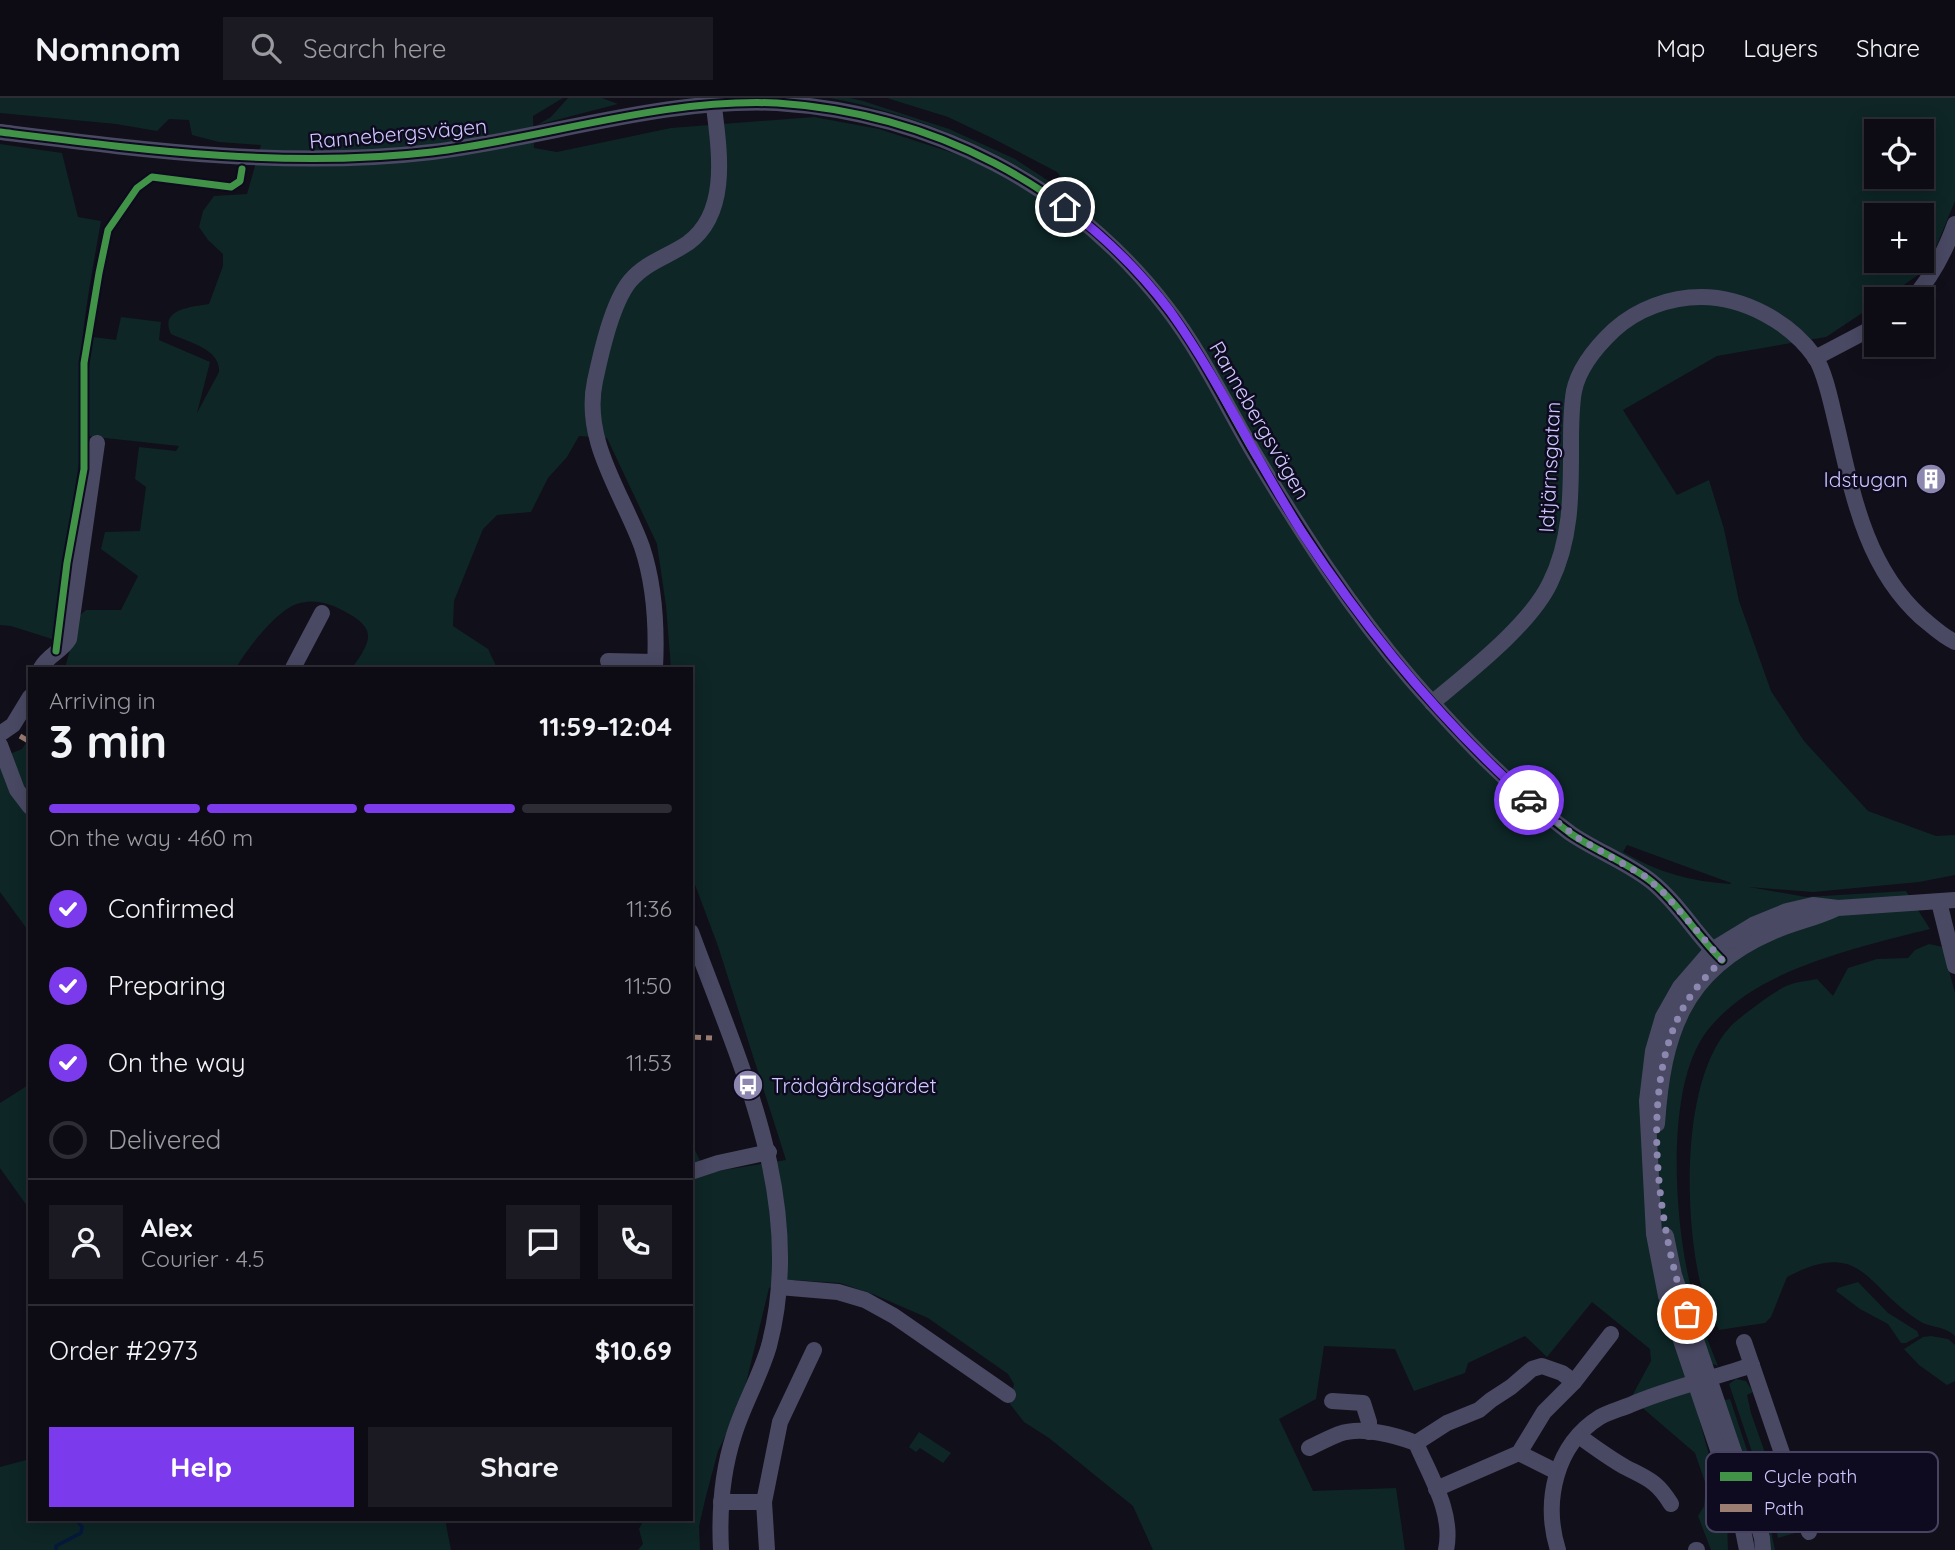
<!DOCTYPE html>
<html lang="en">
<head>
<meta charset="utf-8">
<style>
	:root { --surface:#0d0b14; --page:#1b1922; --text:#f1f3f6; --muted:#9a9ba0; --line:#2d2b34; --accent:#7c3aed }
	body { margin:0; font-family:Quicksand,sans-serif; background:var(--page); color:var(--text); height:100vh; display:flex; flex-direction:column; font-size:26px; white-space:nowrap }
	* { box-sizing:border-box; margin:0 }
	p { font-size:23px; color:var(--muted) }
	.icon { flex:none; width:38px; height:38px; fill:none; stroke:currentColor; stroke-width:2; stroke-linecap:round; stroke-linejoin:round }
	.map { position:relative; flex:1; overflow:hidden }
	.side { position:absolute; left:28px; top:569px; width:665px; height:854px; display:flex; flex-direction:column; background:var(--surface); border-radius:0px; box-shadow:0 4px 18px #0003,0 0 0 2px var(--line) }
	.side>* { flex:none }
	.fabs { position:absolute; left:1864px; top:21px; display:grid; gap:14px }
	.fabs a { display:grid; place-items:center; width:70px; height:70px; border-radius:0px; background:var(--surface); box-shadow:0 4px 18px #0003,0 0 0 2px var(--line); font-size:35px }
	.pin { position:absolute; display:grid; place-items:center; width:60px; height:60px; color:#fff; margin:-30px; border:4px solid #fff; border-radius:50%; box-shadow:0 2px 7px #0007 }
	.courier { position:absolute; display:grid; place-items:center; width:70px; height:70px; margin:-35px; border:5px solid #7c3aed; border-radius:50%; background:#fff; color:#222; box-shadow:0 2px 9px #0007 }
	.summary em { font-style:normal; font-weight:700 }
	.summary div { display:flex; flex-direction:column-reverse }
	.summary { display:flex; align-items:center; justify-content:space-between; height:119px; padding:0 21px }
	h1 { font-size:46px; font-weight:700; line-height:52px }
	.bar { display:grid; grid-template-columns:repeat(4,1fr); gap:10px 7px; align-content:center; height:84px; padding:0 21px }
	.bar i { height:9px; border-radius:5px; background:var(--line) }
	.bar .on { background:var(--accent) }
	.bar p { grid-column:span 4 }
	.line { display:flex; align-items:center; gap:18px; padding:0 21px; border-top:2px solid var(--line) }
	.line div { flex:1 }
	.round { display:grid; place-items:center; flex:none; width:74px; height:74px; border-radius:0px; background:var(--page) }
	ol { padding:0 21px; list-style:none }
	li { display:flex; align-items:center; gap:21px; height:77px }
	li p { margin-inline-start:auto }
	li .icon { padding:7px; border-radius:50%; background:var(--accent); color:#fff; stroke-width:4 }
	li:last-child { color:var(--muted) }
	li i { width:38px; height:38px; border:4px solid var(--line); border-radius:50% }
	.cta { display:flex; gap:14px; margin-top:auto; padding:14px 21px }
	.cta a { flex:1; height:80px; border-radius:0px; background:var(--accent); color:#fff; font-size:28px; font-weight:700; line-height:80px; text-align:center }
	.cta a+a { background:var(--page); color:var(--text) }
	header { display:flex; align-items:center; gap:42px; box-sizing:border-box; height:98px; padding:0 35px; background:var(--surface); border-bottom:2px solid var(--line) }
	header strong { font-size:33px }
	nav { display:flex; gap:38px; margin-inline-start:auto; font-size:24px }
	.search { width:490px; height:63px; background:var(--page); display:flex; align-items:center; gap:18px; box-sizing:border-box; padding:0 24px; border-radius:0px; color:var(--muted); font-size:26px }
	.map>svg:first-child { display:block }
	.green { fill:#0e2626; fill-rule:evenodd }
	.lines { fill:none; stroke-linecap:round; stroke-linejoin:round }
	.stream { stroke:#05193b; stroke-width:3.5 }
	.minor { stroke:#4a4964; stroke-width:16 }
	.quiet { stroke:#9b7d72; stroke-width:5; stroke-dasharray:10 5; stroke-linecap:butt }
	.cycleway-casing { stroke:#0e0a1f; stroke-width:11 }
	.cycleway { stroke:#419447; stroke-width:7 }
	.done { stroke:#8c87af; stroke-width:7; stroke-dasharray:0 12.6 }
	.route { stroke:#7c3aed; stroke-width:9 }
	.labels { text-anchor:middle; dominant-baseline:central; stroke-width:5; stroke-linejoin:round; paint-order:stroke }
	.street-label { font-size:21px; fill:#cec8ff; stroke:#0e0a1f }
	.poi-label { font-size:21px; fill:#cec8ff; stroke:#0e0a1f; text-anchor:end }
	.key { fill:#0e0a1f; stroke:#484362; stroke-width:2 }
	.key-label { font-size:19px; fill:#cec8ff }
</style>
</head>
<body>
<header>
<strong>Nomnom</strong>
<div class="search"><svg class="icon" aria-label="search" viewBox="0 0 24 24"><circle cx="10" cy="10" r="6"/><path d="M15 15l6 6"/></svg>Search here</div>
<nav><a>Map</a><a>Layers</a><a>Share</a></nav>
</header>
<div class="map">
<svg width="1955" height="1452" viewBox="0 0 1955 1452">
	<rect width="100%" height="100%" fill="#110f1a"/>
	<g class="green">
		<path d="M 0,0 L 563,0 L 533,18 L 534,50 L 557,54 L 671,30 L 814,19 L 879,31 L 984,65 L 1053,92 C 1046,85 1035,80 1027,74 C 972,40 893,11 830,0 L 850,0 L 863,3 L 949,31 L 1015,61 L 1058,89 L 1066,85 L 1057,74 L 994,41 L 948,19 L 887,0 L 1955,0 L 1955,103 L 1927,171 L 1883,201 L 1876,201 L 1876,206 L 1826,239 L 1717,258 L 1623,312 L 1677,397 L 1709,382 L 1724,431 L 1739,503 L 1771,593 L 1804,643 L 1868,713 L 1936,738 L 1955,737 L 1955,777 L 1919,784 L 1813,794 L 1749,789 L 1806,799 L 1906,793 L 1930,831 C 1873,845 1794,864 1746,897 C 1730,908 1711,925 1701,942 C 1664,1003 1675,1142 1696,1208 C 1702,1228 1710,1248 1718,1268 L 1708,1264 L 1697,1313 L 1727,1422 L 1728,1452 L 1711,1452 L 1698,1418 L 1704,1408 L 1706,1387 L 1695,1355 L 1631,1300 L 1651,1263 L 1650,1251 L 1592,1204 L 1547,1259 L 1525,1238 L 1468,1265 L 1465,1275 L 1414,1293 L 1395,1251 L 1324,1248 L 1316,1301 L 1279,1321 L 1313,1393 L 1396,1390 L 1405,1452 L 1153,1452 L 1133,1408 L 1049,1340 L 1024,1324 L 1010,1306 L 1014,1286 L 1008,1276 L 928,1220 L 875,1197 L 840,1185 L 794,1182 L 769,1190 L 741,1306 L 718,1353 L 706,1398 L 699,1428 L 700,1452 L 638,1452 L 643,1446 L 639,1431 L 644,1421 L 691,1421 L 691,1044 L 706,1075 L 786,1062 L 718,848 L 691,776 L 691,570 L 671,570 L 666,508 L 657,446 L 607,340 L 579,338 L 567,359 L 548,380 L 531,414 L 497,417 L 483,431 L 454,503 L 453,528 L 488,551 L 497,570 L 352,570 C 373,541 377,530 342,512 C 329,505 315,501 300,505 C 279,509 246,552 236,570 L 65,570 L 79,518 L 86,512 L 121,512 L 138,478 L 101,451 L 105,434 L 140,433 L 146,389 L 135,381 L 139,349 L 176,353 L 179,348 L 87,338 L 86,290 L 93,239 L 116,242 L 121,219 L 161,224 L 159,242 L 210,264 L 197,315 L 219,274 C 221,251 188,244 171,236 C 159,211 191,209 209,206 L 223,168 L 223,156 L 208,142 L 199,129 L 203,113 L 214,98 L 247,96 L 261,47 L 219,44 L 192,37 L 189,22 L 169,21 L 157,33 L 116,26 L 0,15 ZM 1876,33 L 1922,33 L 1922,79 L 1876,79 ZM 1876,117 L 1922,117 L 1922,163 L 1876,163 ZM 1627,747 L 1731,785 L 1731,786 C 1692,784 1657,774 1623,754 Z"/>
		<path d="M 568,0 L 602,0 L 618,6 L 537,27 L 551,19 Z"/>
		<path d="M 0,46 L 62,55 L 78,119 L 101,123 C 88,197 73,270 82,346 L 52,541 L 11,528 L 0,527 Z"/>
		<path d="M 30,639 L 30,835 L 0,794 L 0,660 L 22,651 Z"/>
		<path d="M 1929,846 L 1943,849 L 1955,895 L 1955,1238 C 1945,1228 1932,1230 1921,1224 C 1865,1190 1864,1139 1787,1179 L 1771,1219 L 1765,1225 L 1719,1232 C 1713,1219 1706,1206 1702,1192 C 1684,1124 1680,983 1730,929 C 1738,920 1776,892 1786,888 C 1795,884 1807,883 1817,881 L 1833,898 L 1848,870 L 1877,861 L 1908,860 L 1915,852 Z"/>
		<path d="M 30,986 L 30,1112 L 0,1070 L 0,1005 Z"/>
		<path d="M 1858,1184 L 1888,1215 L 1917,1233 L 1919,1238 L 1906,1245 L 1901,1245 L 1888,1226 L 1860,1211 L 1836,1193 L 1838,1190 Z"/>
		<path d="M 1931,1238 L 1948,1241 L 1955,1247 L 1955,1283 L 1947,1287 L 1919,1267 L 1904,1251 L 1923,1239 Z"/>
		<path d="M 1736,1281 L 1746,1283 L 1753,1294 L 1747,1297 L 1751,1315 L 1790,1426 L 1801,1425 L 1805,1432 L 1778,1440 L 1771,1410 L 1729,1286 Z"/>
		<path d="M 1730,1301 L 1766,1409 L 1775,1452 L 1769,1452 L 1721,1303 Z"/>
		<path d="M 919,1334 L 951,1355 L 943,1365 L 920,1350 L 916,1354 L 909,1349 Z"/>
		<path d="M 30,1361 L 30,1421 L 445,1421 L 451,1452 L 0,1452 L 0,1369 Z"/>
	</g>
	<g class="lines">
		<path class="stream" d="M 56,1452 L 56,1448 L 81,1435 L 82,1429 L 76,1421"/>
		<g class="minor">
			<path d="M 0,34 C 144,52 287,71 432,54 C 546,40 660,0 777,5 C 931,15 1073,87 1167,210 C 1201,254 1226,307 1254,355 C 1301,434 1351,511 1411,581 C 1459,636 1511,691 1570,735 C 1596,753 1627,764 1652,784 C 1679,806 1697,838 1722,862"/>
			<path d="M 1912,201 C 1932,179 1945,154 1955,126"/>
			<path d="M 1815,260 L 1876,228"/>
			<path d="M 608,563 L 655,564"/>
			<path d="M 41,570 C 48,557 62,553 69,541 L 97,345"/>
			<path d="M 293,570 L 322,515"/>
			<path d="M 655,570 C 657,530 655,488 642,449 C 623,396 582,343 595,283 C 601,255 612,205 630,183 C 646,164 669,158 688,145 C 732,113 718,46 713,0"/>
			<path d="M 1432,605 C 1469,574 1530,527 1550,485 C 1572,441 1571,394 1571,346 C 1571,328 1571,310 1574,293 C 1579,269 1597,248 1614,232 C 1637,211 1670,199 1701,199 C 1744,199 1790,224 1815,259 C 1826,275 1832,310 1837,329 C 1853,398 1866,469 1921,519 C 1932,528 1942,538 1955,544"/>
			<path d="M 0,636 L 13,627 L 30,599"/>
			<path d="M 0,647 L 17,692 L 30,709"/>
			<path d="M 1939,804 L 1955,868"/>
			<path d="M 691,834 C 740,967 807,1104 769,1248 C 760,1279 743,1307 734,1337 C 722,1374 719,1413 721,1452"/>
			<path d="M 1657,1026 C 1663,937 1683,873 1770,835 C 1791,825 1814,821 1835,811"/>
			<path d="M 691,1074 L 718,1065 L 769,1054"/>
			<path d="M 1666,1138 L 1674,1177 L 1754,1413 L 1762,1440 L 1763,1452"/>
			<path d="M 779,1189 L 838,1194 L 865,1202 L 894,1218 L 1008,1297"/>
			<path d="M 1744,1244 L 1809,1434"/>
			<path d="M 1332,1303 L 1363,1305 L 1369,1324 L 1369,1334"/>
			<path d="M 1579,1338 C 1594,1349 1609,1360 1625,1369 C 1648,1381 1657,1383 1671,1406"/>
			<path d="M 1416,1345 L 1447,1325 L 1479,1312 L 1491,1302 L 1511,1289 L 1532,1271 L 1542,1268 L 1562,1275 L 1574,1284"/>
			<path d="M 1309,1350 C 1319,1345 1329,1340 1339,1336 C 1362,1328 1395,1337 1416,1345 C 1430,1378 1454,1415 1446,1452"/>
			<path d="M 1519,1355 L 1557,1374"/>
			<path d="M 1436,1391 L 1519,1355 L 1544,1314 L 1574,1284 L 1611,1236"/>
			<path d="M 721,1404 L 764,1404"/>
			<path d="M 767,1452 L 764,1404 L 780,1324 L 814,1252"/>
			<path d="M 1558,1452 C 1543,1404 1555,1347 1600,1319 C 1609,1314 1620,1311 1630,1307 C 1669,1290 1711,1281 1752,1267"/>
			<path d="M 1696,1452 L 1697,1452"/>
			<path d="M 1747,1452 L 1740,1417 L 1666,1198 L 1654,1136 L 1647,1003 L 1653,953 L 1663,919 L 1680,889 L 1712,852 L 1753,827 L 1787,813 L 1813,807 L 1838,810 L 1955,802"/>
		</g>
		<g class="quiet">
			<path d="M 20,638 L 30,644"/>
			<path d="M 691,939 L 712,940"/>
		</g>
		<g class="cycleway-casing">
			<g id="cycleway">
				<path d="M 0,34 C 144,52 287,71 432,54 C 546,40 660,0 777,5 C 931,15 1073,87 1167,210 C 1201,254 1226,307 1254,355 C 1301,434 1351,511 1411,581 C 1459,636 1511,691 1570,735 C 1596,753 1627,764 1652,784 C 1679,806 1697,838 1722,862"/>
				<path d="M 56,553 L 67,465 L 84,371 L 84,265 L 99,175 L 108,132 L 137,90 L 152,79 L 231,89 L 240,83 L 242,71"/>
			</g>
		</g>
		<use href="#cycleway" class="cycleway"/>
	</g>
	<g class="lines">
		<path class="done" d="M 1529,702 L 1578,740 L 1646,779 L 1664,795 L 1722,862 C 1707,877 1692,893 1682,912 C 1638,994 1659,1132 1687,1216"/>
		<path class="route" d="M 1065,109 C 1105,139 1140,173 1170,213 C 1220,283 1257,364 1303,436 C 1367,533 1442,624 1529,702"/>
	</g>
	<defs>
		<g id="building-disc" transform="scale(1.575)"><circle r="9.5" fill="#8c87af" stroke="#0e0a1f"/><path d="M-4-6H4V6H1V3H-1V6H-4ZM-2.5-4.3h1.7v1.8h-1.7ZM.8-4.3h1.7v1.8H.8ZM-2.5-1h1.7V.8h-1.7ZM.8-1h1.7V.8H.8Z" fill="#fff"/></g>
		<g id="bus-disc" transform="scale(1.575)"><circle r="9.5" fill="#8c87af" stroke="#0e0a1f"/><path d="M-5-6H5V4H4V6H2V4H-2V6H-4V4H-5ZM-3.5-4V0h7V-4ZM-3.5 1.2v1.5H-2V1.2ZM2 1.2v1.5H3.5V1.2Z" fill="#fff"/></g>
	</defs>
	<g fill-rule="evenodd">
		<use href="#building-disc" x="1931" y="381"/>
		<use href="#bus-disc" x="748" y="987"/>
	</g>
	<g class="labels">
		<g class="street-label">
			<text transform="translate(398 35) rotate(-5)">Rannebergsvägen</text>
			<text transform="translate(1260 322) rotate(60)">Rannebergsvägen</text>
			<text transform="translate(1549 369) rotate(-87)">Idtjärnsgatan</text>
		</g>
		<g class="poi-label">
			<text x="1908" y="381">Idstugan</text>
			<text x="771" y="987" text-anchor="start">Trädgårdsgärdet</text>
		</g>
	</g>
	<rect x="1706" y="1354" width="232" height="80" rx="10" class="key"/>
	<rect x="1720" y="1374" width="32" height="9" fill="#419447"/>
	<rect x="1720" y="1406" width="32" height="8" fill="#9b7d72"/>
	<g class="key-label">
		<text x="1764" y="1385">Cycle path</text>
		<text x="1764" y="1417">Path</text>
	</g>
</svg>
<div class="fabs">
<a><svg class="icon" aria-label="locate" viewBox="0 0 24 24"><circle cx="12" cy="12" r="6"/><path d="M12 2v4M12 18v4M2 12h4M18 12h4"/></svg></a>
<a>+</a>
<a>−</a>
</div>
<div class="pin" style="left:1687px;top:1216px;background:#ea580c"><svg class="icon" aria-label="bag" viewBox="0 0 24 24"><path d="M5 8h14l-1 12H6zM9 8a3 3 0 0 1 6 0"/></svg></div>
<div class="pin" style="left:1065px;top:109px;background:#1f2937"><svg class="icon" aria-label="home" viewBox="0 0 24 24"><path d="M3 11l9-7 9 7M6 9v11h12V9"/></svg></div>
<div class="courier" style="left:1529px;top:702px"><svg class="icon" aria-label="car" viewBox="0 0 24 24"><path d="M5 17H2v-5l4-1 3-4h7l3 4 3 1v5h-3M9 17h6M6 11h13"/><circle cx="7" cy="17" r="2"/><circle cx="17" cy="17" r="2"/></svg></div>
<section class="side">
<div class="summary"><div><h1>3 min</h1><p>Arriving in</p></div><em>11:59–12:04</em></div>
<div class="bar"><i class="on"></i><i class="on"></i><i class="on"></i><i></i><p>On the way · 460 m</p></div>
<ol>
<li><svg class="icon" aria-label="check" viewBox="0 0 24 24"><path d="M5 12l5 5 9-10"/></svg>Confirmed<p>11:36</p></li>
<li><svg class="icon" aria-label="check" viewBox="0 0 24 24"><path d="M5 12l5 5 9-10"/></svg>Preparing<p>11:50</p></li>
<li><svg class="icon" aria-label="check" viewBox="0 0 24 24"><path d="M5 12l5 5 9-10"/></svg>On the way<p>11:53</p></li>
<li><i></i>Delivered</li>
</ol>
<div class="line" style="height:126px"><a class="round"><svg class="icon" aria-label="person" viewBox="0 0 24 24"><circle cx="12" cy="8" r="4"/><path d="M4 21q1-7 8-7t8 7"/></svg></a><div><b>Alex</b><p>Courier · 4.5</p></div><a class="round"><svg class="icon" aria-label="chat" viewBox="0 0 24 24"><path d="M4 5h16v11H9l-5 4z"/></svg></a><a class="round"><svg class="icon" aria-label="phone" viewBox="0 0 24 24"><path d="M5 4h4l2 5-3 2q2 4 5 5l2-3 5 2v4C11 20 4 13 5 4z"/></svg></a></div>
<div class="line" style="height:91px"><div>Order #2973</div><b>$10.69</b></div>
<div class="cta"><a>Help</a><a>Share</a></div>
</section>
</div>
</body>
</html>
